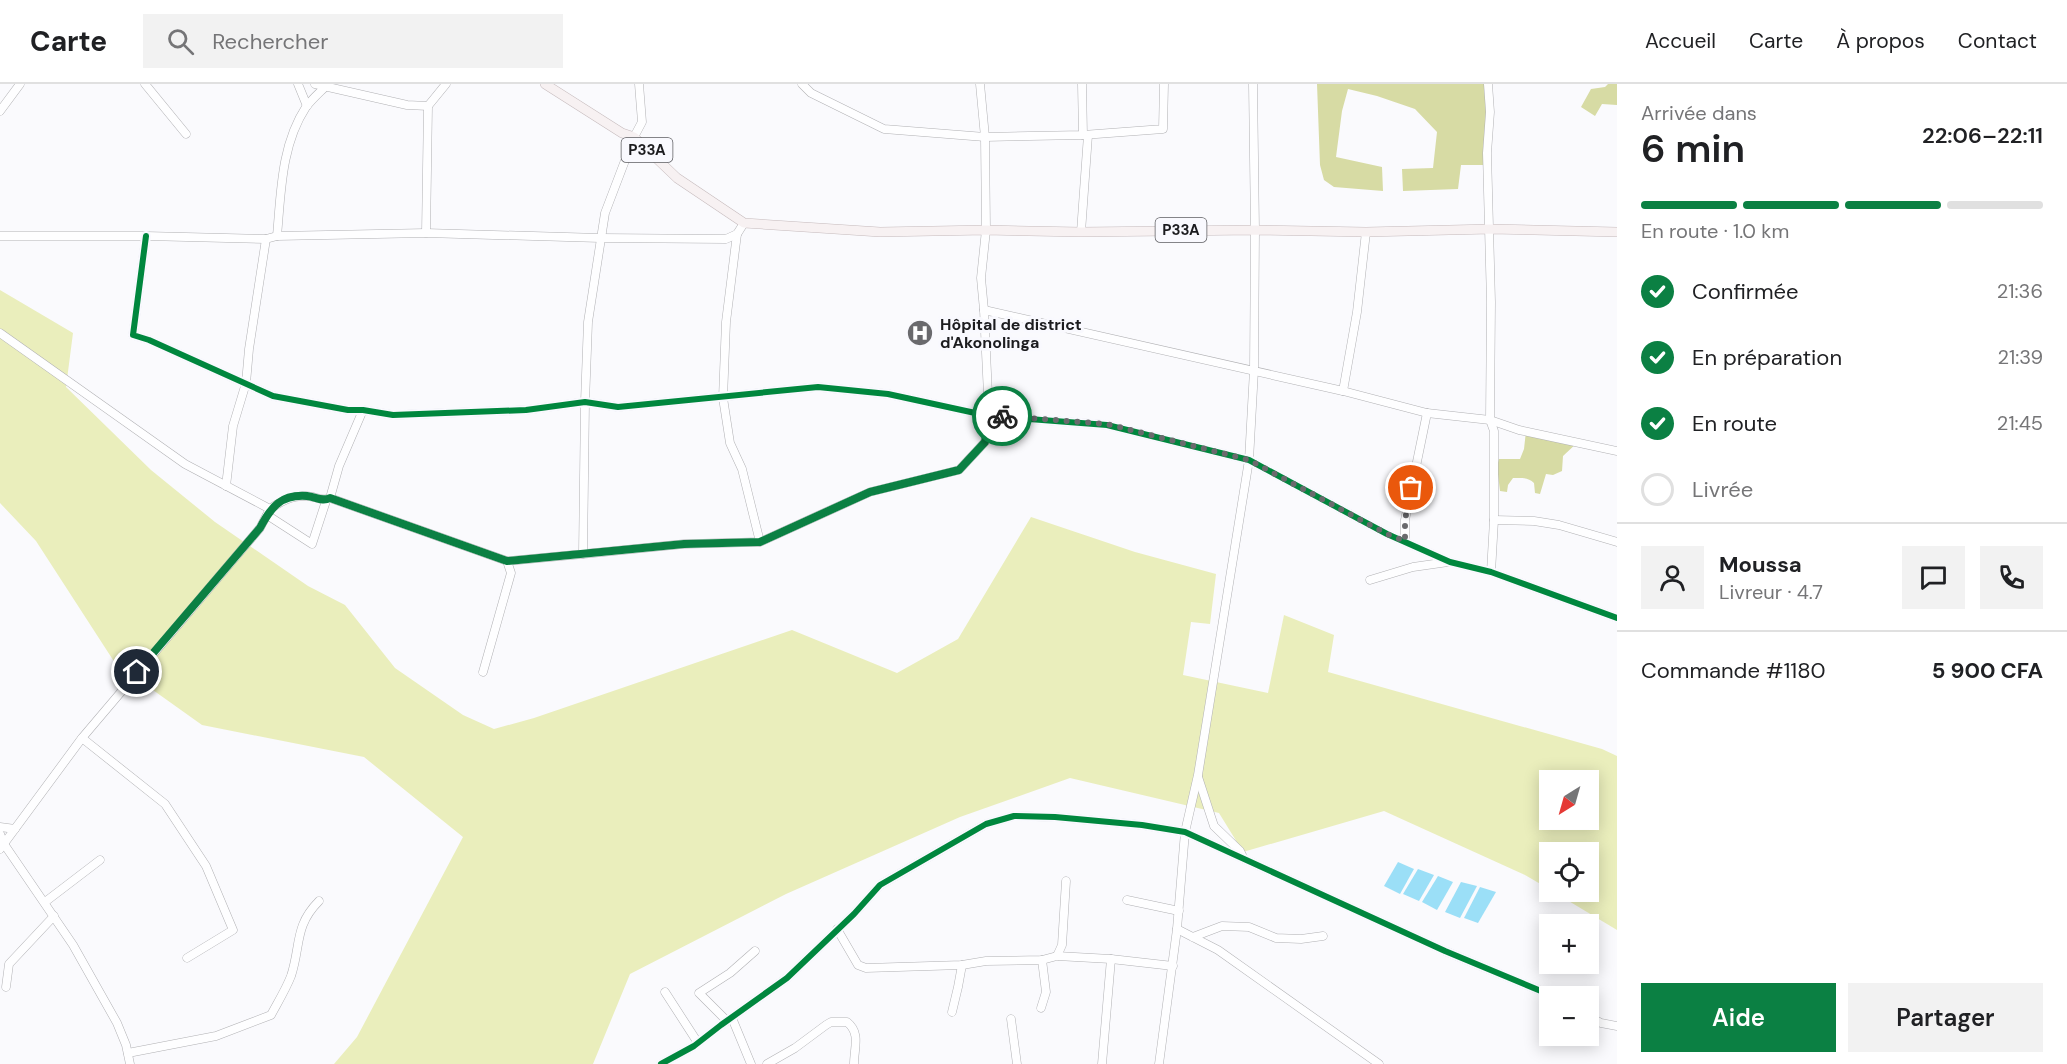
<!DOCTYPE html>
<html lang="fr">
<head>
<meta charset="utf-8">
<style>
	:root { --surface:#fff; --page:#f2f2f2; --text:#202124; --muted:#757577; --line:#e0e0e0; --accent:#0b8043 }
	body { margin:0; font-family:"DM Sans",sans-serif; background:var(--page); color:var(--text); height:100vh; display:flex; flex-direction:column; font-size:22px; white-space:nowrap }
	* { box-sizing:border-box; margin:0 }
	p { font-size:20px; color:var(--muted) }
	.icon { flex:none; width:33px; height:33px; fill:none; stroke:currentColor; stroke-width:2; stroke-linecap:round; stroke-linejoin:round }
	.map { position:relative; flex:1; overflow:hidden }
	.drawer { display:flex; flex-direction:column; background:var(--surface); width:450px }
	.drawer>* { flex:none }
	.needle { width:39px; rotate:217deg }
	.fabs { position:absolute; left:1539px; top:686px; display:grid; gap:12px }
	.fabs a { display:grid; place-items:center; width:60px; height:60px; border-radius:0px; background:var(--surface); box-shadow:0 3px 15px #0003; font-size:30px }
	.pin { position:absolute; display:grid; place-items:center; width:51px; height:51px; color:#fff; margin:-26px; border:3px solid #fff; border-radius:50%; box-shadow:0 2px 6px #0007 }
	.courier { position:absolute; display:grid; place-items:center; width:60px; height:60px; margin:-30px; border:4px solid #0b8043; border-radius:50%; background:#fff; color:#222; box-shadow:0 2px 8px #0007 }
	.overview em { font-style:normal; font-weight:600 }
	.overview div { display:flex; flex-direction:column-reverse }
	.overview { display:flex; align-items:center; justify-content:space-between; height:102px; padding:0 24px }
	h1 { font-size:39px; font-weight:600; line-height:45px }
	.bar { display:grid; grid-template-columns:repeat(4,1fr); gap:9px 6px; align-content:center; height:72px; padding:0 24px }
	.bar i { height:8px; border-radius:4px; background:var(--line) }
	.bar .active { background:var(--accent) }
	.bar p { grid-column:span 4 }
	.line { display:flex; align-items:center; gap:15px; padding:0 24px; border-top:2px solid var(--line) }
	.line div { flex:1 }
	.round { display:grid; place-items:center; flex:none; width:63px; height:63px; border-radius:0px; background:var(--page) }
	ol { padding:0 24px; list-style:none }
	li { display:flex; align-items:center; gap:18px; height:66px }
	li p { margin-inline-start:auto }
	li .icon { padding:6px; border-radius:50%; background:var(--accent); color:#fff; stroke-width:4 }
	li:last-child { color:var(--muted) }
	li i { width:33px; height:33px; border:3px solid var(--line); border-radius:50% }
	.button { display:flex; gap:12px; margin-top:auto; padding:12px 24px }
	.button a { flex:1; height:69px; border-radius:0px; background:var(--accent); color:#fff; font-size:24px; font-weight:600; line-height:69px; text-align:center }
	.button a+a { background:var(--page); color:var(--text) }
	header { display:flex; align-items:center; gap:36px; box-sizing:border-box; height:84px; padding:0 30px; background:var(--surface); border-bottom:2px solid var(--line) }
	header strong { font-size:28px }
	nav { display:flex; gap:33px; margin-inline-start:auto; font-size:21px }
	.search { width:420px; height:54px; background:var(--page); display:flex; align-items:center; gap:15px; box-sizing:border-box; padding:0 21px; border-radius:0px; color:var(--muted); font-size:22px }
	main { display:flex; flex:1; min-height:0 }
	.map>svg:first-child { display:block }
	.green { fill:#eaeebc; fill-rule:evenodd }
	.forest { fill:#d7dba4 }
	.water { fill:#9bdff7 }
	.lines { fill:none; stroke-linecap:round; stroke-linejoin:round }
	.minor-casing { stroke:#b1b1b4; stroke-width:9 }
	.major-casing { stroke:#c5babc; stroke-width:10 }
	.minor { stroke:#fefeff; stroke-width:8 }
	.major { stroke:#f7f1f2; stroke-width:9 }
	.cycleway-casing { stroke:#f9f9fe; stroke-width:10 }
	.cycleway { stroke:#00873e; stroke-width:6 }
	.done { stroke:#6a6a6d; stroke-width:6; stroke-dasharray:0 10.8 }
	.route { stroke:#0b8043; stroke-width:8 }
	.labels { text-anchor:middle; dominant-baseline:central; stroke-width:6; stroke-linejoin:round; paint-order:stroke }
	.shield { fill:#f9f9fe; stroke:#5e5e62; stroke-width:1.5 }
	.shield-label { font-size:15px; font-weight:bold; fill:#1c1c1f }
	.poi-label { font-size:16px; font-weight:bold; fill:#1c1c1f; stroke:#f9f9fe; text-anchor:start }
</style>
</head>
<body>
<header>
<strong>Carte</strong>
<div class="search"><svg class="icon" aria-label="search" viewBox="0 0 24 24"><circle cx="10" cy="10" r="6"/><path d="M15 15l6 6"/></svg>Rechercher</div>
<nav><a>Accueil</a><a>Carte</a><a>À propos</a><a>Contact</a></nav>
</header>
<main>
<div class="map">
<svg width="1617" height="980" viewBox="0 0 1617 980">
	<rect width="100%" height="100%" fill="#fafafd"/>
	<path class="green" d="M 0,206 L 73,249 L 66,303 L 151,386 L 215,438 L 308,502 L 345,521 L 395,584 L 463,631 L 494,645 L 534,634 L 792,546 L 897,589 L 958,555 L 1031,433 L 1135,468 L 1216,490 L 1210,540 L 1191,538 L 1183,591 L 1268,609 L 1284,531 L 1334,551 L 1328,588 L 1602,665 L 1617,672 L 1617,846 L 1552,807 L 1588,807 L 1588,768 L 1550,768 L 1549,805 L 1525,791 L 1384,727 L 1243,768 L 1219,729 L 1070,694 L 960,733 L 786,810 L 630,890 L 593,980 L 334,980 L 357,953 L 463,753 L 364,673 L 202,641 L 115,579 L 36,457 L 0,419 ZM 1550,696 L 1588,696 L 1588,735 L 1550,735 Z"/>
	<g class="forest">
		<path d="M 1317,0 L 1488,0 L 1487,69 L 1483,81 L 1461,81 L 1458,105 L 1403,107 L 1402,85 L 1433,84 L 1437,48 L 1415,25 L 1377,12 L 1348,5 L 1342,27 L 1336,73 L 1382,83 L 1383,107 L 1334,103 L 1324,96 L 1320,81 Z"/>
		<path d="M 1608,0 L 1617,0 L 1617,21 L 1602,20 L 1595,32 L 1581,23 L 1591,5 L 1605,3 Z"/>
		<path d="M 1526,347 L 1578,358 L 1563,372 L 1562,387 L 1553,391 L 1546,390 L 1540,410 L 1535,409 L 1534,399 C 1528,393 1521,394 1513,394 L 1508,401 L 1507,408 L 1500,407 L 1497,382 L 1499,375 L 1520,375 L 1524,365 Z"/>
	</g>
	<g class="water">
		<path d="M 1398,778 L 1414,785 L 1400,810 L 1384,802 Z"/>
		<path d="M 1418,785 L 1434,791 L 1419,817 L 1403,810 Z"/>
		<path d="M 1438,792 L 1453,798 L 1437,826 L 1422,818 Z"/>
		<path d="M 1461,798 L 1477,802 L 1460,834 L 1445,828 Z"/>
		<path d="M 1480,803 L 1496,808 L 1478,839 L 1464,834 Z"/>
	</g>
	<g class="lines">
		<g class="minor-casing">
			<g id="minor">
				<path d="M 145,0 L 186,50"/>
				<path d="M 298,0 L 307,22"/>
				<path d="M 315,0 L 407,21 L 428,22"/>
				<path d="M 639,0 L 642,38 L 634,53 L 605,129 L 588,238 L 585,318 L 583,470 L 684,460 L 760,458 L 870,408 L 959,386 L 985,358 L 989,332 L 984,226 L 981,194 L 986,146 L 985,53 L 980,0"/>
				<path d="M 802,0 L 811,9 L 884,45 L 985,53 L 1083,51 L 1163,45 L 1164,0"/>
				<path d="M 1082,0 L 1083,51"/>
				<path d="M 1488,0 L 1490,28 L 1487,69 L 1491,218 L 1490,336 L 1494,347 L 1494,436 L 1491,488"/>
				<path d="M 0,27 L 20,0"/>
				<path d="M 1081,148 L 1088,51"/>
				<path d="M 426,149 L 428,22 L 446,0"/>
				<path d="M 737,150 L 726,238 L 723,314 L 730,359 L 742,385 L 760,458"/>
				<path d="M 0,152 L 146,152 L 266,155 L 277,152 L 426,149 L 600,154 L 726,155 L 737,150 L 744,139"/>
				<path d="M 146,152 L 133,251 L 149,256 L 273,312 L 348,326 L 363,326 L 393,331 L 526,326 L 585,318 L 618,323 L 818,303 L 888,310 L 989,332 L 1107,341 L 1249,376 L 1387,450 L 1450,478 L 1491,488 L 1617,534"/>
				<path d="M 277,152 C 281,109 281,61 306,23 C 311,16 319,9 325,3"/>
				<path d="M 984,226 L 1343,307 L 1427,329 L 1490,336 L 1519,346 L 1617,367"/>
				<path d="M 0,249 L 185,380 L 270,425 C 281,417 291,412 306,412 C 315,412 322,418 330,414 L 507,477 L 583,470"/>
				<path d="M 1343,307 L 1357,228 L 1366,148"/>
				<path d="M 226,402 L 233,342 L 246,299 L 249,265 L 266,155"/>
				<path d="M 330,414 L 339,382 L 363,326"/>
				<path d="M 267,431 L 312,460 L 326,417"/>
				<path d="M 1494,436 L 1534,437 L 1559,441 L 1617,458"/>
				<path d="M 1405,457 L 1405,436 L 1427,329"/>
				<path d="M 1370,496 L 1413,483 L 1448,478"/>
				<path d="M 483,588 L 511,489 L 507,477"/>
				<path d="M 82,654 L 165,720 L 206,782 L 233,846 L 187,874"/>
				<path d="M 1198,693 L 1214,742 L 1240,767 L 1244,775"/>
				<path d="M 0,743 L 15,745"/>
				<path d="M 0,750 L 4,760 L 73,861 L 117,939 L 126,961 L 130,980"/>
				<path d="M 0,765 L 82,654 L 260,444 L 270,425"/>
				<path d="M 1127,816 L 1179,827"/>
				<path d="M 45,818 L 100,776"/>
				<path d="M 837,845 L 858,881 L 866,884 L 962,881 L 986,877 L 1042,876 L 1057,872 L 1111,875 L 1173,882"/>
				<path d="M 1177,845 L 1218,866 L 1379,980"/>
				<path d="M 1193,853 L 1222,842 L 1249,843 L 1276,854 L 1301,855 L 1323,852"/>
				<path d="M 1057,872 L 1062,861 L 1066,797"/>
				<path d="M 6,903 L 9,880 L 54,832"/>
				<path d="M 665,908 L 698,959"/>
				<path d="M 1041,924 L 1046,908 L 1042,876"/>
				<path d="M 952,928 L 958,903 L 962,881"/>
				<path d="M 1588,932 L 1601,939 L 1617,942"/>
				<path d="M 732,934 L 751,980"/>
				<path d="M 1011,935 L 1017,980"/>
				<path d="M 727,937 L 699,909 L 730,889 L 755,867"/>
				<path d="M 128,969 L 216,952 L 271,931 C 278,918 286,905 291,892 C 301,862 294,842 319,817"/>
				<path d="M 661,980 L 694,962 L 721,941 L 787,894 L 854,830 L 880,801 L 986,740 L 1014,732 L 1055,733 L 1142,741 L 1185,748 L 1445,867 L 1553,912"/>
				<path d="M 767,980 L 795,964 L 826,941 L 831,938 L 847,938 C 861,949 854,964 854,980"/>
				<path d="M 1102,980 L 1111,875"/>
				<path d="M 1159,980 L 1177,845 L 1185,748 L 1198,691 L 1249,376 L 1254,286 L 1255,146 L 1253,0"/>
			</g>
		</g>
		<g class="major-casing">
			<path id="major" d="M 545,0 L 622,49 L 634,53 L 677,94 L 744,139 L 880,148 L 986,146 L 1081,148 L 1255,146 L 1366,148 L 1491,145 L 1617,148"/>
		</g>
		<use href="#minor" class="minor"/>
		<use href="#major" class="major"/>
		<g class="cycleway-casing">
			<g id="cycleway">
				<path d="M 146,152 L 133,251 L 149,256 L 273,312 L 348,326 L 363,326 L 393,331 L 526,326 L 585,318 L 618,323 L 818,303 L 888,310 L 989,332 L 1107,341 L 1249,376 L 1387,450 L 1450,478 L 1491,488 L 1617,534"/>
				<path d="M 661,980 L 694,962 L 721,941 L 787,894 L 854,830 L 880,801 L 986,740 L 1014,732 L 1055,733 L 1142,741 L 1185,748 L 1445,867 L 1553,912"/>
			</g>
		</g>
		<use href="#cycleway" class="cycleway"/>
	</g>
	<g class="lines">
		<path class="done" d="M 1002,332 L 1107,340 L 1249,376 L 1387,450 L 1405,457 L 1405,436 L 1411,404"/>
		<path class="route" d="M 137,588 L 260,444 C 271,423 281,410 307,412 C 316,413 322,418 330,414 L 507,477 L 684,460 L 760,458 L 870,408 L 959,386 L 985,358 L 989,332 L 1002,332"/>
	</g>
	<defs>
		<g id="hospital-disc" transform="scale(1.35)"><circle r="9.5" fill="#6a6a6d" stroke="#f9f9fe"/><path d="M-5-5h3v3.5h4V-5h3V5h-3V1.5h-4V5h-3Z" fill="#fff"/></g>
	</defs>
	<g fill-rule="evenodd">
		<use href="#hospital-disc" x="920" y="249"/>
	</g>
	<g class="labels">
		<g class="shield">
			<rect x="621.5" y="54" width="51" height="24" rx="4.5"/>
			<rect x="1155.5" y="134" width="51" height="24" rx="4.5"/>
		</g>
		<g class="shield-label">
			<text x="647" y="66">P33A</text>
			<text x="1181" y="146">P33A</text>
		</g>
		<g class="poi-label">
			<text x="940" y="240">Hôpital de district<tspan x="940" dy="18">d'Akonolinga</tspan></text>
		</g>
	</g>
</svg>
<div class="fabs">
<a><svg class="needle" viewBox="-14 -14 28 28"><path d="M0-13l5 13h-10z" fill="#e53935"/><path d="M0 13l5-13h-10z" fill="#757577"/></svg></a>
<a><svg class="icon" aria-label="locate" viewBox="0 0 24 24"><circle cx="12" cy="12" r="6"/><path d="M12 2v4M12 18v4M2 12h4M18 12h4"/></svg></a>
<a>+</a>
<a>−</a>
</div>
<div class="pin" style="left:1411px;top:404px;background:#ea580c"><svg class="icon" aria-label="bag" viewBox="0 0 24 24"><path d="M5 8h14l-1 12H6zM9 8a3 3 0 0 1 6 0"/></svg></div>
<div class="pin" style="left:137px;top:588px;background:#1f2937"><svg class="icon" aria-label="home" viewBox="0 0 24 24"><path d="M3 11l9-7 9 7M6 9v11h12V9"/></svg></div>
<div class="courier" style="left:1002px;top:332px"><svg class="icon" aria-label="bike" viewBox="0 0 24 24"><circle cx="6" cy="16" r="4"/><circle cx="18" cy="16" r="4"/><path d="M6 16l4-8h5l3 8M10 8l3 8H6M13 5h3"/></svg></div>
</div>
<section class="drawer">
<div class="overview"><div><h1>6 min</h1><p>Arrivée dans</p></div><em>22:06–22:11</em></div>
<div class="bar"><i class="active"></i><i class="active"></i><i class="active"></i><i></i><p>En route · 1.0 km</p></div>
<ol>
<li><svg class="icon" aria-label="check" viewBox="0 0 24 24"><path d="M5 12l5 5 9-10"/></svg>Confirmée<p>21:36</p></li>
<li><svg class="icon" aria-label="check" viewBox="0 0 24 24"><path d="M5 12l5 5 9-10"/></svg>En préparation<p>21:39</p></li>
<li><svg class="icon" aria-label="check" viewBox="0 0 24 24"><path d="M5 12l5 5 9-10"/></svg>En route<p>21:45</p></li>
<li><i></i>Livrée</li>
</ol>
<div class="line" style="height:108px"><a class="round"><svg class="icon" aria-label="person" viewBox="0 0 24 24"><circle cx="12" cy="8" r="4"/><path d="M4 21q1-7 8-7t8 7"/></svg></a><div><b>Moussa</b><p>Livreur · 4.7</p></div><a class="round"><svg class="icon" aria-label="chat" viewBox="0 0 24 24"><path d="M4 5h16v11H9l-5 4z"/></svg></a><a class="round"><svg class="icon" aria-label="phone" viewBox="0 0 24 24"><path d="M5 4h4l2 5-3 2q2 4 5 5l2-3 5 2v4C11 20 4 13 5 4z"/></svg></a></div>
<div class="line" style="height:78px"><div>Commande #1180</div><b>5 900 CFA</b></div>
<div class="button"><a>Aide</a><a>Partager</a></div>
</section>
</main>
</body>
</html>
